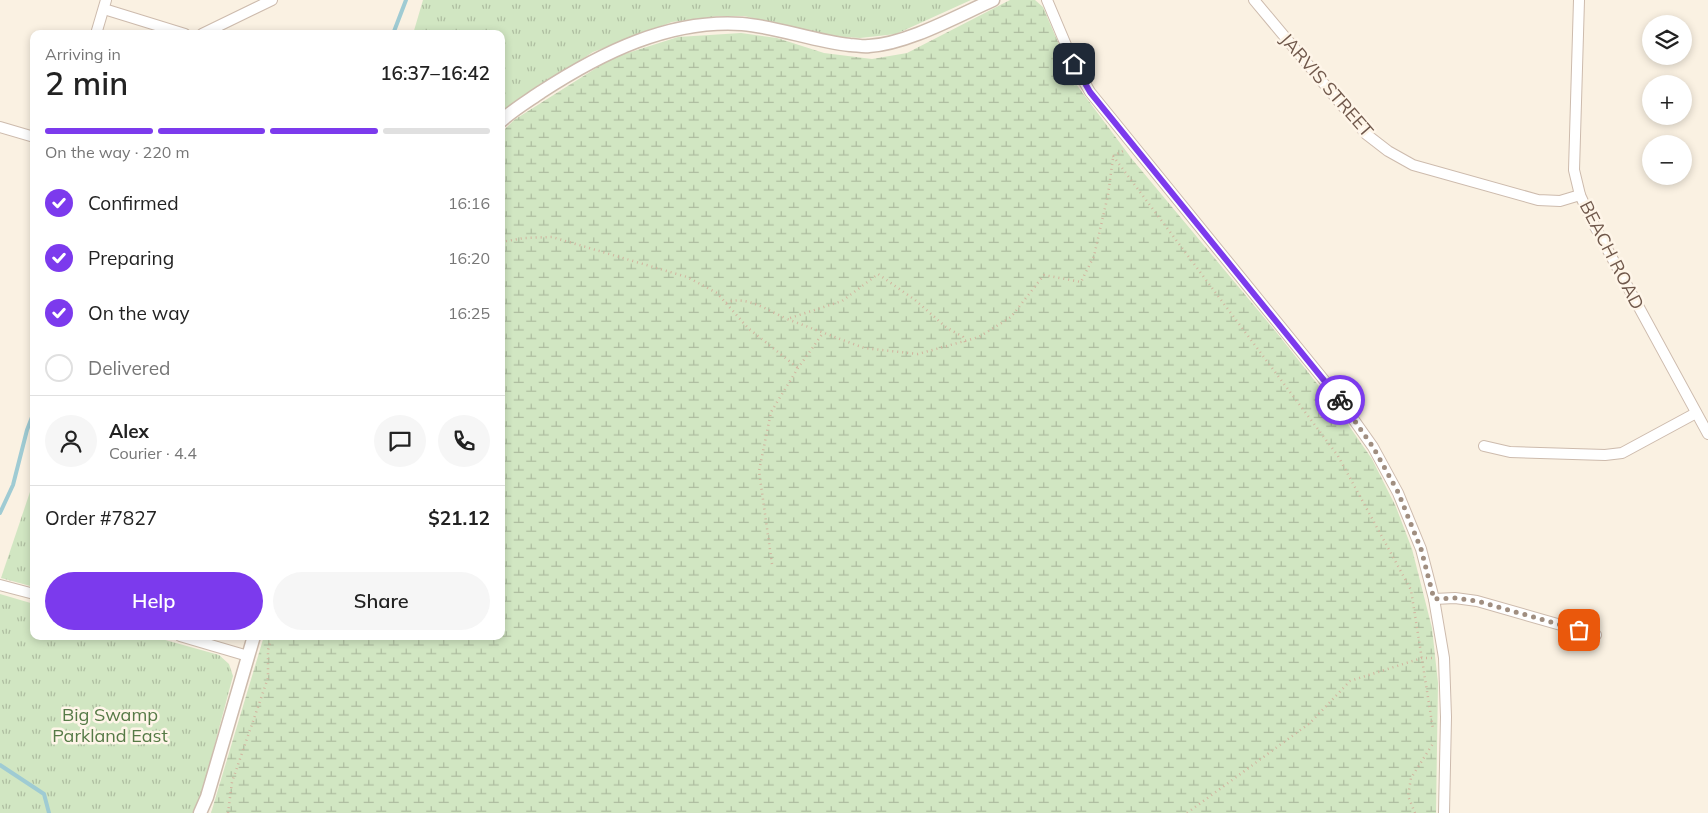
<!DOCTYPE html>
<html lang="en">
<head>
<meta charset="utf-8">
<style>
	:root { --surface:#fff; --page:#f6f6f6; --text:#222; --muted:#767676; --line:#e0e0e0; --accent:#7c3aed }
	body { margin:0; font-family:Mulish,sans-serif; background:var(--page); color:var(--text); height:100vh; display:flex; flex-direction:column; font-size:19px; white-space:nowrap }
	* { box-sizing:border-box; margin:0 }
	p { font-size:16px; color:var(--muted) }
	.icon { flex:none; width:28px; height:28px; fill:none; stroke:currentColor; stroke-width:2; stroke-linecap:round; stroke-linejoin:round }
	.map { position:relative; flex:1; overflow:hidden }
	.panel { position:absolute; left:30px; top:30px; width:475px; height:610px; display:flex; flex-direction:column; background:var(--surface); border-radius:10px; box-shadow:0 2px 8px #0003 }
	.panel>* { flex:none }
	.controls { position:absolute; left:1642px; top:15px; display:grid; gap:10px }
	.controls a { display:grid; place-items:center; width:50px; height:50px; border-radius:50%; background:var(--surface); box-shadow:0 2px 8px #0003; font-size:25px }
	.pin { position:absolute; display:grid; place-items:center; width:42px; height:42px; color:#fff; margin:-21px; border-radius:10px; box-shadow:0 2px 8px #0006 }
	.courier { position:absolute; display:grid; place-items:center; width:50px; height:50px; margin:-25px; border:4px solid #7c3aed; border-radius:50%; background:#fff; color:#222; box-shadow:0 1px 6px #0007 }
	.summary em { font-style:normal; font-weight:600 }
	.summary div { display:flex; flex-direction:column-reverse }
	.summary { display:flex; align-items:center; justify-content:space-between; height:85px; padding:0 15px }
	h1 { font-size:32px; font-weight:600; line-height:38px }
	.bar { display:grid; grid-template-columns:repeat(4,1fr); gap:8px 5px; align-content:center; height:60px; padding:0 15px }
	.bar i { height:6px; border-radius:4px; background:var(--line) }
	.bar .active { background:var(--accent) }
	.bar p { grid-column:span 4 }
	.line { display:flex; align-items:center; gap:12px; padding:0 15px; border-top:1px solid var(--line) }
	.line div { flex:1 }
	.round { display:grid; place-items:center; flex:none; width:52px; height:52px; border-radius:26px; background:var(--page) }
	ol { padding:0 15px; list-style:none }
	li { display:flex; align-items:center; gap:15px; height:55px }
	li p { margin-inline-start:auto }
	li .icon { padding:5px; border-radius:50%; background:var(--accent); color:#fff; stroke-width:4 }
	li:last-child { color:var(--muted) }
	li i { width:28px; height:28px; border:2px solid var(--line); border-radius:50% }
	.primary-button { display:flex; gap:10px; margin-top:auto; padding:10px 15px }
	.primary-button a { flex:1; height:58px; border-radius:30px; background:var(--accent); color:#fff; font-size:20px; font-weight:600; line-height:58px; text-align:center }
	.primary-button a+a { background:var(--page); color:var(--text) }
	.map>svg:first-child { display:block }
	.grass { fill:url(#grass-tufts) }
	.wetland { fill:url(#wetland-marsh) }
	.lines { fill:none; stroke-linecap:round; stroke-linejoin:round }
	.stream { stroke:#9fcbd3; stroke-width:4 }
	.minor-casing { stroke:#cdbbad; stroke-width:12 }
	.tertiary-casing { stroke:#cdbbad; stroke-width:15 }
	.path { stroke:#d2b39f; stroke-width:2.5; stroke-dasharray:1 4; stroke-linecap:butt }
	.minor { stroke:#fff; stroke-width:10 }
	.tertiary { stroke:#fff; stroke-width:12 }
	.done { stroke:#a08e80; stroke-width:5; stroke-dasharray:0 9 }
	.route { stroke:#7c3aed; stroke-width:6 }
	.labels { text-anchor:middle; dominant-baseline:central; stroke-width:5; stroke-linejoin:round; paint-order:stroke }
	.street-label { font-size:18px; fill:#70584b; stroke:#fef5e8 }
	.park-label { font-size:18px; fill:#567a46; stroke:#fef5e8 }
</style>
</head>
<body>
<div class="map">
<svg width="1708" height="813" viewBox="0 0 1708 813">
	<defs>
		<pattern id="grass-tufts" width="24" height="20" patternUnits="userSpaceOnUse" patternTransform="scale(1.25)"><rect width="24" height="20" fill="#d1e6c2"/><path d="M3 7l-1-3M5 7V3M7 7l1-3M15 17l-1-3M17 17v-4M19 17l1-3" fill="none" stroke="#aebda0"/></pattern>
		<pattern id="wetland-marsh" width="20" height="14" patternUnits="userSpaceOnUse" patternTransform="scale(1.25)"><rect width="20" height="14" fill="#d1e6c2"/><path d="M1 5h8M5 5V1M11 12h8M15 12V8" fill="none" stroke="#aebda0"/></pattern>
	</defs>
	<rect width="100%" height="100%" fill="#faf1e2"/>
	<g class="grass">
		<path d="M 423,0 L 971,0 L 896,34 L 860,38 L 830,36 L 744,16 L 719,16 L 672,22 L 593,52 L 501,112 L 501,34 L 413,34 Z"/>
		<path d="M 34,480 L 34,587 L 1,578 Z"/>
		<path d="M 0,594 L 34,604 L 34,636 L 151,636 L 219,655 L 229,664 L 233,676 L 201,796 L 193,813 L 0,813 Z"/>
	</g>
	<path class="wetland" d="M 1010,0 L 1035,0 L 1043,7 L 1076,84 L 1132,159 L 1277,333 L 1338,410 L 1372,459 L 1396,507 L 1412,549 L 1432,628 L 1438,683 L 1436,813 L 211,813 L 264,636 L 501,636 L 501,133 L 514,120 L 612,58 L 678,37 L 741,33 L 777,38 L 824,53 L 872,59 L 907,53 Z"/>
	<g class="lines">
		<g class="stream">
			<path d="M 393,34 L 406,0"/>
			<path d="M 0,513 L 13,485 L 27,430 L 34,412"/>
			<path d="M 0,765 L 44,794 L 49,813"/>
		</g>
		<g class="minor-casing">
			<g id="minor">
				<path d="M 1047,0 L 1074,64 L 1090,92 L 1337,396 L 1373,447 L 1398,493 L 1421,549 L 1434,599 L 1444,658 L 1446,717 L 1444,813"/>
				<path d="M 1254,0 L 1366,134 L 1388,151 L 1413,165 L 1538,200 L 1560,201 L 1580,195"/>
				<path d="M 1579,0 L 1574,170 L 1580,195 L 1593,223 L 1708,434"/>
				<path d="M 104,9 L 185,34"/>
				<path d="M 96,34 L 106,0"/>
				<path d="M 202,34 L 272,0"/>
				<path d="M 0,127 L 34,137"/>
				<path d="M 1484,446 L 1510,452 L 1605,455 L 1622,453 L 1696,413"/>
				<path d="M 0,585 L 34,594"/>
				<path d="M 1434,599 L 1455,598 L 1477,601 L 1596,635"/>
				<path d="M 180,636 L 248,656"/>
			</g>
		</g>
		<g class="tertiary-casing">
			<g id="tertiary">
				<path d="M 501,121 C 513,110 528,101 541,92 C 601,53 669,19 742,24 C 778,27 813,41 850,45 C 856,45 863,47 869,46 C 907,44 957,16 993,0"/>
				<path d="M 200,813 L 207,797 L 254,636"/>
			</g>
		</g>
		<g class="path">
			<path d="M 1113,156 L 1338,456 L 1411,590 L 1433,729"/>
			<path d="M 1113,156 L 1125,150"/>
			<path d="M 501,242 L 524,238 L 552,237 L 687,277 L 717,293 L 748,328 L 798,368"/>
			<path d="M 726,303 C 745,294 769,311 787,319"/>
			<path d="M 965,342 L 963,337 L 946,327 L 915,300 L 878,274 L 842,301 L 787,319 L 864,348 L 918,354 L 979,337 L 1011,317 L 1044,275 L 1081,282 L 1094,256 L 1108,195 L 1113,158"/>
			<path d="M 772,564 L 759,471 L 771,412 L 798,368 L 823,333"/>
			<path d="M 228,813 L 232,782 L 268,678 L 268,650 L 272,636"/>
			<path d="M 1187,813 L 1310,723 L 1350,681 L 1422,658 L 1432,658"/>
			<path d="M 1415,813 L 1408,796 L 1411,778 L 1434,742"/>
		</g>
		<use href="#minor" class="minor"/>
		<use href="#tertiary" class="tertiary"/>
	</g>
	<g class="lines">
		<path class="done" d="M 1340,400 L 1373,447 L 1398,492 L 1421,549 L 1434,599 L 1455,598 L 1477,601 L 1579,630"/>
		<path class="route" d="M 1074,64 L 1090,92 L 1340,400"/>
	</g>
	<g class="labels">
		<g class="street-label">
			<text transform="translate(1327 85) rotate(49)">JARVIS STREET</text>
			<text transform="translate(1612 255) rotate(63)">BEACH ROAD</text>
		</g>
		<g class="park-label">
			<text x="110" y="714">Big Swamp<tspan x="110" dy="21">Parkland East</tspan></text>
		</g>
	</g>
</svg>
<div class="controls">
<a><svg class="icon" aria-label="layers" viewBox="0 0 24 24"><path d="M12 4l9 5-9 5-9-5zM3 14l9 5 9-5"/></svg></a>
<a>+</a>
<a>−</a>
</div>
<div class="pin" style="left:1579px;top:630px;background:#ea580c"><svg class="icon" aria-label="bag" viewBox="0 0 24 24"><path d="M5 8h14l-1 12H6zM9 8a3 3 0 0 1 6 0"/></svg></div>
<div class="pin" style="left:1074px;top:64px;background:#1f2937"><svg class="icon" aria-label="home" viewBox="0 0 24 24"><path d="M3 11l9-7 9 7M6 9v11h12V9"/></svg></div>
<div class="courier" style="left:1340px;top:400px"><svg class="icon" aria-label="bike" viewBox="0 0 24 24"><circle cx="6" cy="16" r="4"/><circle cx="18" cy="16" r="4"/><path d="M6 16l4-8h5l3 8M10 8l3 8H6M13 5h3"/></svg></div>
<section class="panel">
<div class="summary"><div><h1>2 min</h1><p>Arriving in</p></div><em>16:37–16:42</em></div>
<div class="bar"><i class="active"></i><i class="active"></i><i class="active"></i><i></i><p>On the way · 220 m</p></div>
<ol>
<li><svg class="icon" aria-label="check" viewBox="0 0 24 24"><path d="M5 12l5 5 9-10"/></svg>Confirmed<p>16:16</p></li>
<li><svg class="icon" aria-label="check" viewBox="0 0 24 24"><path d="M5 12l5 5 9-10"/></svg>Preparing<p>16:20</p></li>
<li><svg class="icon" aria-label="check" viewBox="0 0 24 24"><path d="M5 12l5 5 9-10"/></svg>On the way<p>16:25</p></li>
<li><i></i>Delivered</li>
</ol>
<div class="line" style="height:90px"><a class="round"><svg class="icon" aria-label="person" viewBox="0 0 24 24"><circle cx="12" cy="8" r="4"/><path d="M4 21q1-7 8-7t8 7"/></svg></a><div><b>Alex</b><p>Courier · 4.4</p></div><a class="round"><svg class="icon" aria-label="chat" viewBox="0 0 24 24"><path d="M4 5h16v11H9l-5 4z"/></svg></a><a class="round"><svg class="icon" aria-label="phone" viewBox="0 0 24 24"><path d="M5 4h4l2 5-3 2q2 4 5 5l2-3 5 2v4C11 20 4 13 5 4z"/></svg></a></div>
<div class="line" style="height:65px"><div>Order #7827</div><b>$21.12</b></div>
<div class="primary-button"><a>Help</a><a>Share</a></div>
</section>
</div>
</body>
</html>
